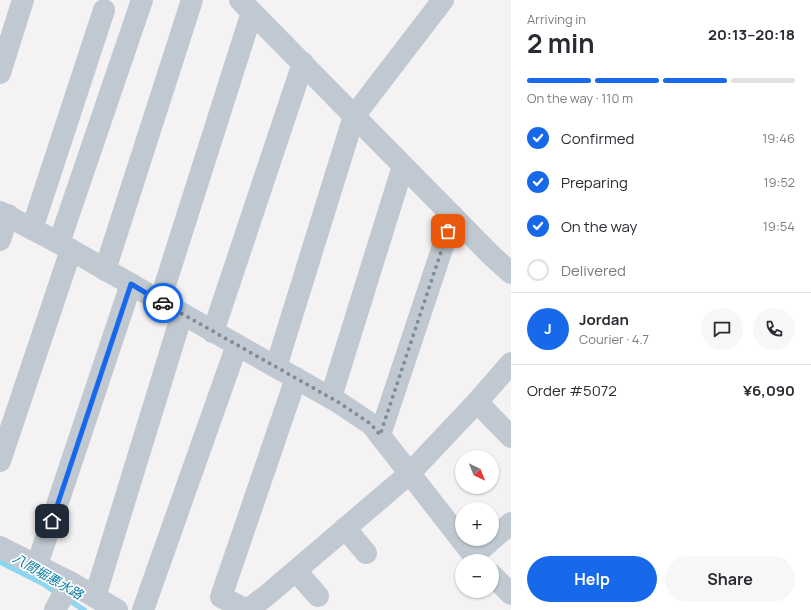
<!DOCTYPE html>
<html lang="en">
<head>
<meta charset="utf-8">
<style>
	:root { --surface:#fff; --page:#f7f7f7; --text:#2b2b33; --muted:#7c7c81; --line:#e1e1e2; --accent:#1769ea }
	body { margin:0; font-family:Manrope,"Noto Sans JP",sans-serif; background:var(--page); color:var(--text); height:100vh; display:flex; flex-direction:column; font-size:15px; white-space:nowrap }
	* { box-sizing:border-box; margin:0 }
	p { font-size:13px; color:var(--muted) }
	.icon { flex:none; width:22px; height:22px; fill:none; stroke:currentColor; stroke-width:2; stroke-linecap:round; stroke-linejoin:round }
	.map { position:relative; flex:1; overflow:hidden }
	.drawer { display:flex; flex-direction:column; background:var(--surface); width:300px }
	.drawer>* { flex:none }
	.needle { width:26px; rotate:137deg }
	.buttons { position:absolute; left:455px; top:450px; display:grid; gap:8px }
	.buttons a { display:grid; place-items:center; width:44px; height:44px; border-radius:50%; background:var(--surface); box-shadow:0 1px 3px #0004; font-size:20px }
	.pin { position:absolute; display:grid; place-items:center; width:34px; height:34px; color:#fff; margin:-17px; border-radius:8px; box-shadow:0 2px 6px #0006 }
	.courier { position:absolute; display:grid; place-items:center; width:40px; height:40px; margin:-20px; border:3px solid #1769ea; border-radius:50%; background:#fff; color:#222; box-shadow:0 1px 5px #0007 }
	.head em { font-style:normal; font-weight:700 }
	.head div { display:flex; flex-direction:column-reverse }
	.head { display:flex; align-items:center; justify-content:space-between; height:68px; padding:0 16px }
	h1 { font-size:26px; font-weight:700; line-height:30px }
	.bar { display:grid; grid-template-columns:repeat(4,1fr); gap:6px 4px; align-content:center; height:48px; padding:0 16px }
	.bar i { height:5px; border-radius:3px; background:var(--line) }
	.bar .active { background:var(--accent) }
	.bar p { grid-column:span 4 }
	.line { display:flex; align-items:center; gap:10px; padding:0 16px; border-top:1px solid var(--line) }
	.line div { flex:1 }
	.round { display:grid; place-items:center; flex:none; width:42px; height:42px; border-radius:21px; background:var(--page) }
	ol { padding:0 16px; list-style:none }
	li { display:flex; align-items:center; gap:12px; height:44px }
	li p { margin-inline-start:auto }
	li .icon { padding:4px; border-radius:50%; background:var(--accent); color:#fff; stroke-width:4 }
	li:last-child { color:var(--muted) }
	li i { width:22px; height:22px; border:2px solid var(--line); border-radius:50% }
	.action { display:flex; gap:8px; margin-top:auto; padding:8px 16px }
	.action a { flex:1; height:46px; border-radius:24px; background:var(--accent); color:#fff; font-size:16px; font-weight:700; line-height:46px; text-align:center }
	.action a+a { background:var(--page); color:var(--text) }
	main { display:flex; flex:1; min-height:0 }
	.map>svg:first-child { display:block }
	.lines { fill:none; stroke-linecap:round; stroke-linejoin:round }
	.stream { stroke:#8ed6ef; stroke-width:5.5 }
	.minor { stroke:#c0c9d1; stroke-width:22 }
	.done { stroke:#858b93; stroke-width:4; stroke-dasharray:0 7.2 }
	.route { stroke:#1769ea; stroke-width:5 }
	.labels { text-anchor:middle; dominant-baseline:central; stroke-width:3.5; stroke-linejoin:round; paint-order:stroke }
	.water-label { font-size:13px; font-style:italic; fill:#0a7ba3; stroke:#fff }
</style>
</head>
<body>
<main>
<div class="map">
<svg width="511" height="610" viewBox="0 0 511 610">
	<rect width="100%" height="100%" fill="#f4f2f2"/>
	<g class="lines">
		<g class="stream">
			<path d="M 0,562 L 44,584 L 58,594"/>
			<path d="M 66,598 L 84,610"/>
		</g>
		<g class="minor">
			<path d="M 240,0 L 492,256 L 511,273"/>
			<path d="M 0,73 L 23,0"/>
			<path d="M 0,212 L 59,243 L 237,345 L 338,402 L 371,424 L 478,561"/>
			<path d="M 32,229 L 104,10"/>
			<path d="M 0,240 L 8,215"/>
			<path d="M 59,243 L 142,0"/>
			<path d="M 105,270 L 192,0"/>
			<path d="M 160,301 L 252,12"/>
			<path d="M 213,332 L 303,63"/>
			<path d="M 276,367 L 354,116 L 443,0"/>
			<path d="M 331,397 L 403,166"/>
			<path d="M 477,402 L 511,437"/>
			<path d="M 380,435 L 453,216"/>
			<path d="M 0,461 L 71,250"/>
			<path d="M 345,528 L 366,553"/>
			<path d="M 0,547 L 70,582 L 117,610"/>
			<path d="M 473,556 L 511,523"/>
			<path d="M 37,565 L 131,284"/>
			<path d="M 296,571 L 318,596"/>
			<path d="M 492,575 L 511,594"/>
			<path d="M 95,597 L 182,314"/>
			<path d="M 55,610 L 70,582"/>
			<path d="M 143,610 L 237,345"/>
			<path d="M 247,610 L 266,596 L 409,474 L 477,402 L 511,363"/>
			<path d="M 247,610 L 221,597 L 296,378"/>
		</g>
	</g>
	<g class="lines">
		<path class="done" d="M 163,303 L 338,402 L 371,424 L 380,435 L 448,231"/>
		<path class="route" d="M 52,521 L 131,284 L 163,303"/>
	</g>
	<g class="labels">
		<g class="water-label">
			<text transform="translate(48 576) rotate(30)">八間堀悪水路</text>
		</g>
	</g>
</svg>
<div class="buttons">
<a><svg class="needle" viewBox="-14 -14 28 28"><path d="M0-13l5 13h-10z" fill="#e53935"/><path d="M0 13l5-13h-10z" fill="#7c7c81"/></svg></a>
<a>+</a>
<a>−</a>
</div>
<div class="pin" style="left:448px;top:231px;background:#ea580c"><svg class="icon" aria-label="bag" viewBox="0 0 24 24"><path d="M5 8h14l-1 12H6zM9 8a3 3 0 0 1 6 0"/></svg></div>
<div class="pin" style="left:52px;top:521px;background:#1f2937"><svg class="icon" aria-label="home" viewBox="0 0 24 24"><path d="M3 11l9-7 9 7M6 9v11h12V9"/></svg></div>
<div class="courier" style="left:163px;top:303px"><svg class="icon" aria-label="car" viewBox="0 0 24 24"><path d="M5 17H2v-5l4-1 3-4h7l3 4 3 1v5h-3M9 17h6M6 11h13"/><circle cx="7" cy="17" r="2"/><circle cx="17" cy="17" r="2"/></svg></div>
</div>
<section class="drawer">
<div class="head"><div><h1>2 min</h1><p>Arriving in</p></div><em>20:13–20:18</em></div>
<div class="bar"><i class="active"></i><i class="active"></i><i class="active"></i><i></i><p>On the way · 110 m</p></div>
<ol>
<li><svg class="icon" aria-label="check" viewBox="0 0 24 24"><path d="M5 12l5 5 9-10"/></svg>Confirmed<p>19:46</p></li>
<li><svg class="icon" aria-label="check" viewBox="0 0 24 24"><path d="M5 12l5 5 9-10"/></svg>Preparing<p>19:52</p></li>
<li><svg class="icon" aria-label="check" viewBox="0 0 24 24"><path d="M5 12l5 5 9-10"/></svg>On the way<p>19:54</p></li>
<li><i></i>Delivered</li>
</ol>
<div class="line" style="height:72px"><b class="round" style="background:var(--accent);color:#fff">J</b><div><b>Jordan</b><p>Courier · 4.7</p></div><a class="round"><svg class="icon" aria-label="chat" viewBox="0 0 24 24"><path d="M4 5h16v11H9l-5 4z"/></svg></a><a class="round"><svg class="icon" aria-label="phone" viewBox="0 0 24 24"><path d="M5 4h4l2 5-3 2q2 4 5 5l2-3 5 2v4C11 20 4 13 5 4z"/></svg></a></div>
<div class="line" style="height:52px"><div>Order #5072</div><b>¥6,090</b></div>
<div class="action"><a>Help</a><a>Share</a></div>
</section>
</main>
</body>
</html>
